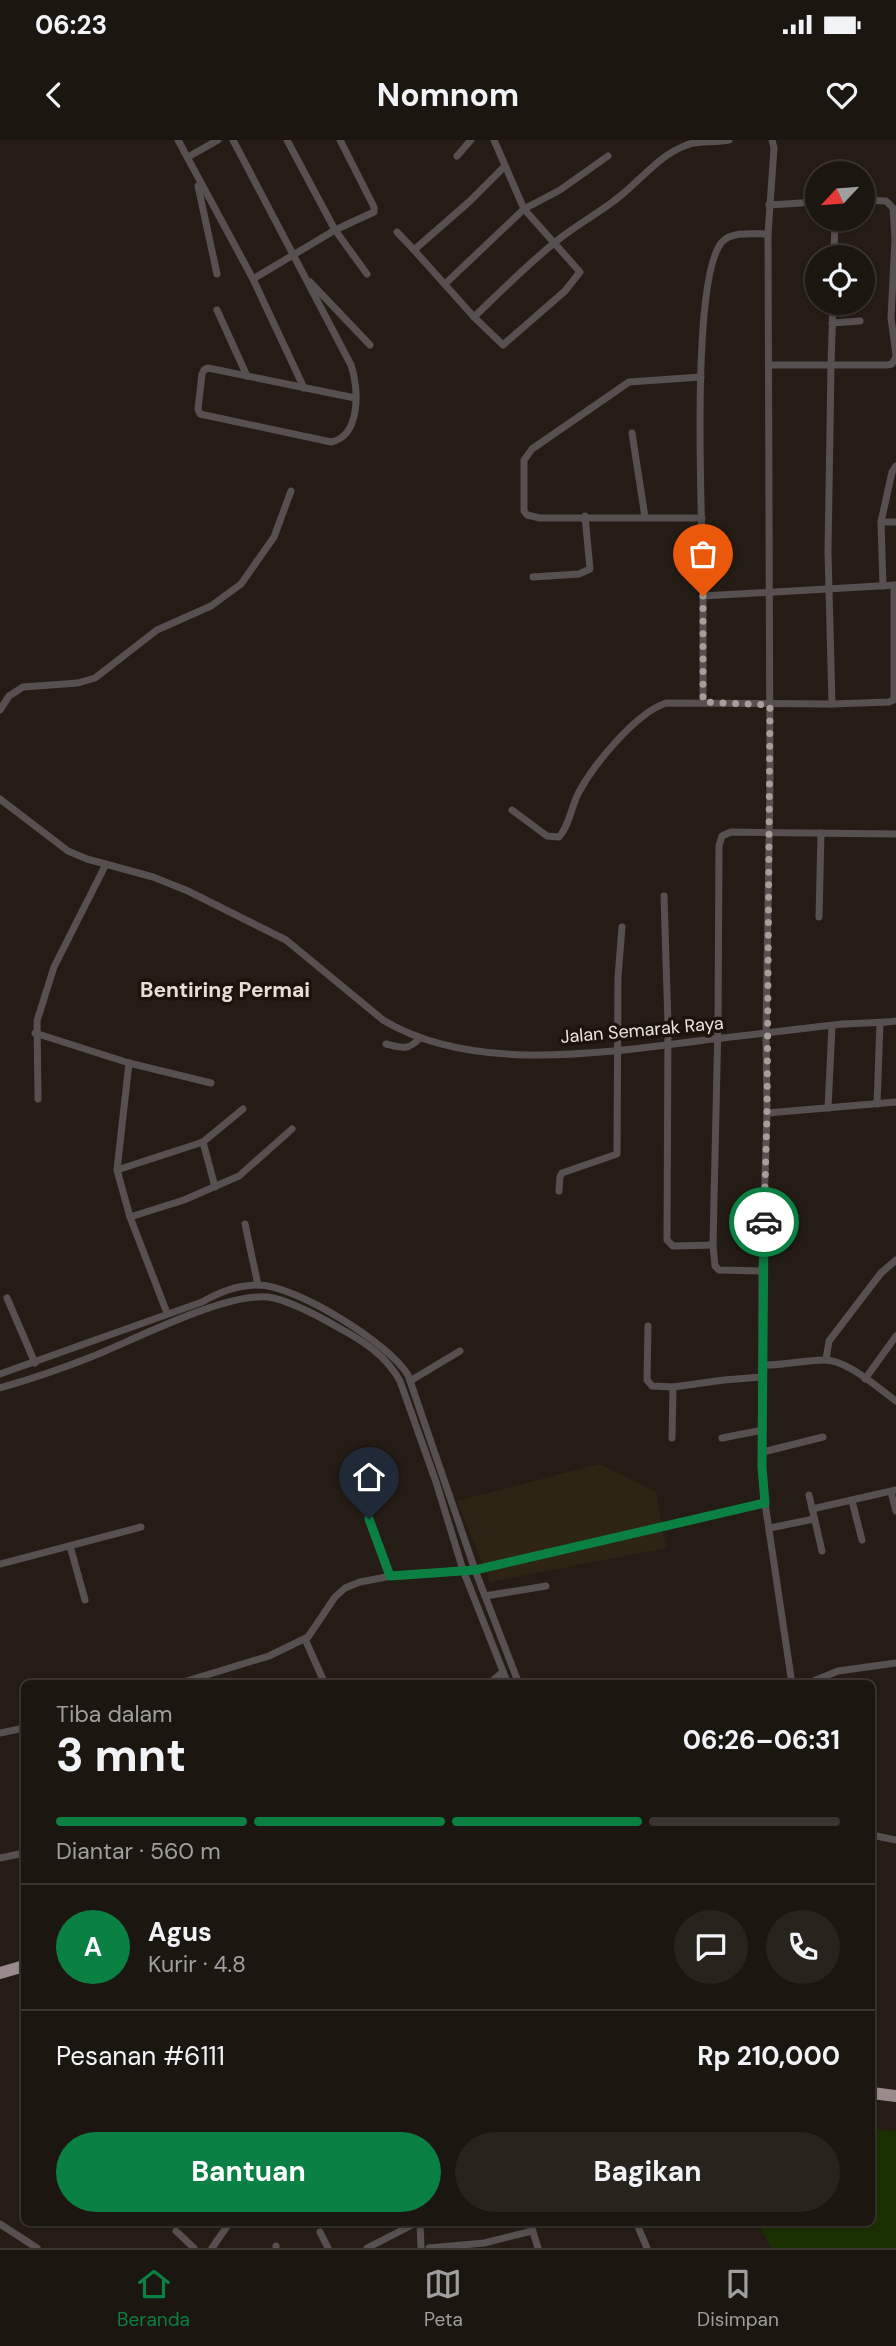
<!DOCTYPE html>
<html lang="id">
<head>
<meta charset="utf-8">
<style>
	:root { --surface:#1c1610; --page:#29231e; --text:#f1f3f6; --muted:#a09f9f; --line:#3a3530; --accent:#0b8043 }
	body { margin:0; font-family:"DM Sans",sans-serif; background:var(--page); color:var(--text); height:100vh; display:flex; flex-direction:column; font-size:26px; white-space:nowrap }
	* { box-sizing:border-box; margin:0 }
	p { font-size:23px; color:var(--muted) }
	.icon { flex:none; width:38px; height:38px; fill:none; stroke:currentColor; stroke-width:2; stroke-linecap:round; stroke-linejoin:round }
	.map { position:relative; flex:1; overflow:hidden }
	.details { position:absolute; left:21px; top:1540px; width:854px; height:546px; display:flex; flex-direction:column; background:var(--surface); border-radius:10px; box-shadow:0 2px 5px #0004,0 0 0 2px var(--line) }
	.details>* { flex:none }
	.needle { width:46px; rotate:244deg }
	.fabs { position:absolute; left:805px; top:21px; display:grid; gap:14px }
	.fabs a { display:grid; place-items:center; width:70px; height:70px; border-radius:50%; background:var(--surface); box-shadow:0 2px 5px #0004,0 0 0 2px var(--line); font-size:35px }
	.pin { position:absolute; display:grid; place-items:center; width:60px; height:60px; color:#fff; margin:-72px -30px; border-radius:50% 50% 50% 0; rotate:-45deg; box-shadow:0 0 7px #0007 }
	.pin .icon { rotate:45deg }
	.courier { position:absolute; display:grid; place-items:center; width:70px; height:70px; margin:-35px; border:5px solid #0b8043; border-radius:50%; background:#fff; color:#222; box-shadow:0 2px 9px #0007 }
	.head em { font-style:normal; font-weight:700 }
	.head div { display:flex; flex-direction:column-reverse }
	.head { display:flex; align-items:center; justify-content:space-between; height:119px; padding:0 35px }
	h1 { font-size:46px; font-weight:700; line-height:52px }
	.bar { display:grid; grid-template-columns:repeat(4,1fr); gap:10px 7px; align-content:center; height:84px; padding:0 35px }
	.bar i { height:9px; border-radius:5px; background:var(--line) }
	.bar .current { background:var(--accent) }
	.bar p { grid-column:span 4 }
	.line { display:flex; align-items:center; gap:18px; padding:0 35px; border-top:2px solid var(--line) }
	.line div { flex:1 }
	.round { display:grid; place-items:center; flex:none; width:74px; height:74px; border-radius:37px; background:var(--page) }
	.primary-button { display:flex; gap:14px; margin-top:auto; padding:14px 35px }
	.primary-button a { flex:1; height:80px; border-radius:42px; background:var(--accent); color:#fff; font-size:28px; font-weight:700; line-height:80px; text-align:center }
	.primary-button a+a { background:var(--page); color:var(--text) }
	.status { display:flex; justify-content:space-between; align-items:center; height:49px; padding:0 35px; background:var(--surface); direction:ltr }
	.status svg { height:19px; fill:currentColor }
	header { display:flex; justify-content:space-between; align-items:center; height:91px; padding:0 35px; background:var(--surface); font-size:32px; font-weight:700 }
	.menu { display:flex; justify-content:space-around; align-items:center; height:98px; border-top:2px solid var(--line); background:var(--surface); font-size:19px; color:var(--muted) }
	.menu a { display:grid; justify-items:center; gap:4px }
	.menu .current { color:var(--accent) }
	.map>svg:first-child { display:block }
	.education { fill:#2d2415 }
	.green { fill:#1b3001 }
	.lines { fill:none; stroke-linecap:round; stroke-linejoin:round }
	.minor { stroke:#575050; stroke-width:7 }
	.trunk { stroke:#9a8a8b; stroke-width:12 }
	.done { stroke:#a69f99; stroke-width:7; stroke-dasharray:0 12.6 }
	.route { stroke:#0b8043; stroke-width:9 }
	.labels { text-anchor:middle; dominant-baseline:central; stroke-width:7; stroke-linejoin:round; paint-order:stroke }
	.street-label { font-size:18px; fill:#ebe5e0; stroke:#1c140c }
	.quarter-label { font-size:21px; font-weight:bold; fill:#eaded3; stroke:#1c140c }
</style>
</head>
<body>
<div class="status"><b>06:23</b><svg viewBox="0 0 49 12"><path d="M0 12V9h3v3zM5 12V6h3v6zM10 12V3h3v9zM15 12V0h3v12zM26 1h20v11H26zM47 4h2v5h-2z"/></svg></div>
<header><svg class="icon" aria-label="back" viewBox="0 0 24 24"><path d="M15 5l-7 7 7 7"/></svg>Nomnom<svg class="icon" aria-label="heart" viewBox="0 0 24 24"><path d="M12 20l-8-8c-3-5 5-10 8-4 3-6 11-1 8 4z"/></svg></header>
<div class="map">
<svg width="896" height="2108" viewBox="0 0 896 2108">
	<rect width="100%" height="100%" fill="#251d15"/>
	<path class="education" d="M 599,1324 L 656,1352 L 666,1408 L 490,1442 L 457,1361 Z"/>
	<path class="green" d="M 872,1989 L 896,1991 L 896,2108 L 771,2108 L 758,2083 L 872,2082 Z"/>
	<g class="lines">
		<g class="minor">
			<path d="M 178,0 L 253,139 L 304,248"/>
			<path d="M 233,0 L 351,225 C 359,248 361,296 331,302 L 200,274 L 198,269 L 202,234 L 204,230 L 208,228 L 355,258"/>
			<path d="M 287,0 L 335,90 L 367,134"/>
			<path d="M 494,0 L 524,69 L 580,132 L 565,151 L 503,205 L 474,177 L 414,110 L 470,61 L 504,27"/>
			<path d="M 772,0 L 774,8 L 768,94 L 770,642 L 766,893 L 767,973 L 762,1131 L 762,1327 L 765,1363 L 792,1544"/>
			<path d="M 457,16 L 471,0"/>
			<path d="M 188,17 L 218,0"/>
			<path d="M 198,46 L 217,134"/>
			<path d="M 863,60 L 886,61 L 893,68 L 895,99 L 891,178 L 896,215"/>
			<path d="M 769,65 L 817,62"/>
			<path d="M 397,92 L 414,110"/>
			<path d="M 834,117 L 835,79"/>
			<path d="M 253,139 L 335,90 L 374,72 L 374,67 L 340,0"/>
			<path d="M 310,142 L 370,205"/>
			<path d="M 445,144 L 524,69 L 560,50 L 608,16"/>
			<path d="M 217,170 L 247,236"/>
			<path d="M 474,177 C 500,152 526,126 553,104 C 574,86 598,74 619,57 C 642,39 659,15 687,5 C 697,0 716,3 729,0"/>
			<path d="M 832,183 L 860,181"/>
			<path d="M 896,217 L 892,224 L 887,225 L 831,225 L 828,412 L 832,564 L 889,562 L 896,559"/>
			<path d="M 769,225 L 831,225 L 833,163"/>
			<path d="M 701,237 L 629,242 L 532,309 L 524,320 L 524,371 L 527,375 L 540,378 L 702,378"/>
			<path d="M 632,293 L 645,377"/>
			<path d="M 881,382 L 896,382"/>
			<path d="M 533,437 L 579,434 L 590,429 L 585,376"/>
			<path d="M 883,446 L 881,382 L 892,332 L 896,326"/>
			<path d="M 703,456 L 896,445"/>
			<path d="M 894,559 L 894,445"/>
			<path d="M 703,562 C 703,521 703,481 703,440 C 702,381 690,139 722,102 C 732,91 754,94 768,94"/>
			<path d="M 0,570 L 9,556 L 23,547 L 78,543 L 95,538 L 157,490 L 211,466 L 241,444 L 274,397 L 291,351"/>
			<path d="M 0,659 L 68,711 L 87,719 L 153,737 L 188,751 L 286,800 L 383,880 C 477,937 618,910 722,898 C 762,894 803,888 843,884 C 861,883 878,883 896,881"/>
			<path d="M 512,670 L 547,696 L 559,697 C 570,685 571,666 579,652 C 594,624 636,573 666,563 L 832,564"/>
			<path d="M 664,756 L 668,884 L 667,1100 L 673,1106 L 713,1105"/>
			<path d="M 819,777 L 821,693"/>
			<path d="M 35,893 L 129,923 L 211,943"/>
			<path d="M 386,904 C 401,908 408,911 420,898"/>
			<path d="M 129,923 L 117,1030 L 130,1077 L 167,1173"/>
			<path d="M 38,959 L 37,881 L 54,827 L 106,724"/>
			<path d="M 877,964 L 880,883"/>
			<path d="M 828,968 L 832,886"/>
			<path d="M 767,973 L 896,962"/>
			<path d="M 203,1002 L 215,1047"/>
			<path d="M 117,1030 L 203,1002 L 243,969"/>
			<path d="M 559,1051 L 560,1037 L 562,1033 L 617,1014 L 618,837 L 622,787"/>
			<path d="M 130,1077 L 184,1060 L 239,1036 L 292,989"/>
			<path d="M 245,1084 L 258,1145"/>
			<path d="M 762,1131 L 719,1130 L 715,1126 L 713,1105 L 718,883 L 719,706 L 722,696 L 731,692 L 896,694"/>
			<path d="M 7,1158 L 35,1223"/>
			<path d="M 648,1186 L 647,1240 L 652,1246 L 673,1247 L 724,1240 L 762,1237"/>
			<path d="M 826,1219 L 829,1201 L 881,1133 L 896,1120"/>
			<path d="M 762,1225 C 783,1226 803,1220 824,1220 C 846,1219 878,1248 896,1261"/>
			<path d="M 0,1234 L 202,1162 C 220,1152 237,1145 258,1145 C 295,1145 389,1203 408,1235 L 475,1430 L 519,1544"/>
			<path d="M 865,1239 L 896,1196"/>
			<path d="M 410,1241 L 460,1211"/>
			<path d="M 0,1248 C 31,1239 61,1229 91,1217 C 134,1200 223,1153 268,1157 C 290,1160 322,1178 341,1189 C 365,1202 387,1217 400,1241 L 436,1342 L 463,1430 L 508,1544"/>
			<path d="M 672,1298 L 673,1247"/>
			<path d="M 722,1298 L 763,1290"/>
			<path d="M 763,1312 L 823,1297"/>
			<path d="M 891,1352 L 896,1371"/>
			<path d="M 809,1355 L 822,1411"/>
			<path d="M 852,1361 L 862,1400"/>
			<path d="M 812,1369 L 896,1350"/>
			<path d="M 369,1379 L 390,1436"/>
			<path d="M 770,1388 L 814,1379"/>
			<path d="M 70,1406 L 85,1460"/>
			<path d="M 0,1424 L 141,1387"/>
			<path d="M 485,1456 L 546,1446"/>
			<path d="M 305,1499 L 325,1544"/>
			<path d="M 177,1544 L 269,1516 L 308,1497 L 335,1457 L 345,1448 L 360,1442 L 397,1435 L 475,1430 L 765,1363"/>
			<path d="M 488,1544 L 503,1532"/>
			<path d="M 806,1544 L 838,1531 L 896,1523"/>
			<path d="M 0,1593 L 24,1588"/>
			<path d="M 872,1695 L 896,1700"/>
			<path d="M 0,1718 L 19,1714"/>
			<path d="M 420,2082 L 421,2108"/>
			<path d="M 530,2082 L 538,2108"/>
			<path d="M 636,2082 L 647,2108"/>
			<path d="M 0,2084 L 37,2108"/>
			<path d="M 176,2091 L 194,2108"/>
			<path d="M 320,2092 L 328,2108"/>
			<path d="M 276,2106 L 276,2108"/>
			<path d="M 212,2108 L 230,2082"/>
			<path d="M 367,2108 L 418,2082"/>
			<path d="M 429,2108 L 484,2103 L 532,2091"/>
		</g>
		<g class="trunk">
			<path d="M 0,1833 L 24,1826"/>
			<path d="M 872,1953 L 896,1956"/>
		</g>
	</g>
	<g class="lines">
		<path class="done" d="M 703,456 L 703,562 L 770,565 L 767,973 L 764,1082"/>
		<path class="route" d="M 369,1379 L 390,1436 L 475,1430 L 765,1363 L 762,1327 L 764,1082"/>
	</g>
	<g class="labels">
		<g class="street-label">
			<text transform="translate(642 890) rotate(-5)">Jalan Semarak Raya</text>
		</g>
		<g class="quarter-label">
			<text x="225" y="850">Bentiring Permai</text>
		</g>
	</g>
</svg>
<div class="fabs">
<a><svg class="needle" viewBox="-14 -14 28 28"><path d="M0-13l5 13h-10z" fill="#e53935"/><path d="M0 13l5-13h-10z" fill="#a09f9f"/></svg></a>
<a><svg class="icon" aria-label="locate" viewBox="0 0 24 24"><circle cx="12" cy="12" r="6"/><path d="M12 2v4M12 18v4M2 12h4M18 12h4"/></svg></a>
</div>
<div class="pin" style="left:703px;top:456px;background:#ea580c"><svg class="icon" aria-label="bag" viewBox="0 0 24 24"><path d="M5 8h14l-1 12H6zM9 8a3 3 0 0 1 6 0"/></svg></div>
<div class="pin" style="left:369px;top:1379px;background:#1f2937"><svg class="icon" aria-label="home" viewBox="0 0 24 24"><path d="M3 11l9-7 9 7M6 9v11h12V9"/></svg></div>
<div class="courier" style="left:764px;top:1082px"><svg class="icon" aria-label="car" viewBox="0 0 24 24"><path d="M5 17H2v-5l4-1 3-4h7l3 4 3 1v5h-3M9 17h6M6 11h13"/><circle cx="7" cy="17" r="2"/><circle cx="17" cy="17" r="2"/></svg></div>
<section class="details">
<div class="head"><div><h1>3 mnt</h1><p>Tiba dalam</p></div><em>06:26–06:31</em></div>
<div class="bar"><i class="current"></i><i class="current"></i><i class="current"></i><i></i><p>Diantar · 560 m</p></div>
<div class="line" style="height:126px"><b class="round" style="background:var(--accent);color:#fff">A</b><div><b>Agus</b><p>Kurir · 4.8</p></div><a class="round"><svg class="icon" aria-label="chat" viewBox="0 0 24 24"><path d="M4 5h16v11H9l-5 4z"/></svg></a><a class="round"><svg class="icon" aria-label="phone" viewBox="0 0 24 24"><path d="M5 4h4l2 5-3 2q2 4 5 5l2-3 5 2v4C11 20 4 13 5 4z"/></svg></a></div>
<div class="line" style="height:91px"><div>Pesanan #6111</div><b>Rp 210,000</b></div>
<div class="primary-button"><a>Bantuan</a><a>Bagikan</a></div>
</section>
</div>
<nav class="menu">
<a class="current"><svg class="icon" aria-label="home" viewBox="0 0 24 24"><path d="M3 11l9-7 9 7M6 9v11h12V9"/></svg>Beranda</a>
<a><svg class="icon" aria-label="map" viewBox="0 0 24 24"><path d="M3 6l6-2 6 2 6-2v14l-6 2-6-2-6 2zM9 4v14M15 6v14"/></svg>Peta</a>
<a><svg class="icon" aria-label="saved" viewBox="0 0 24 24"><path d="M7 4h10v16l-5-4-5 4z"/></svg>Disimpan</a>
</nav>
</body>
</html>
